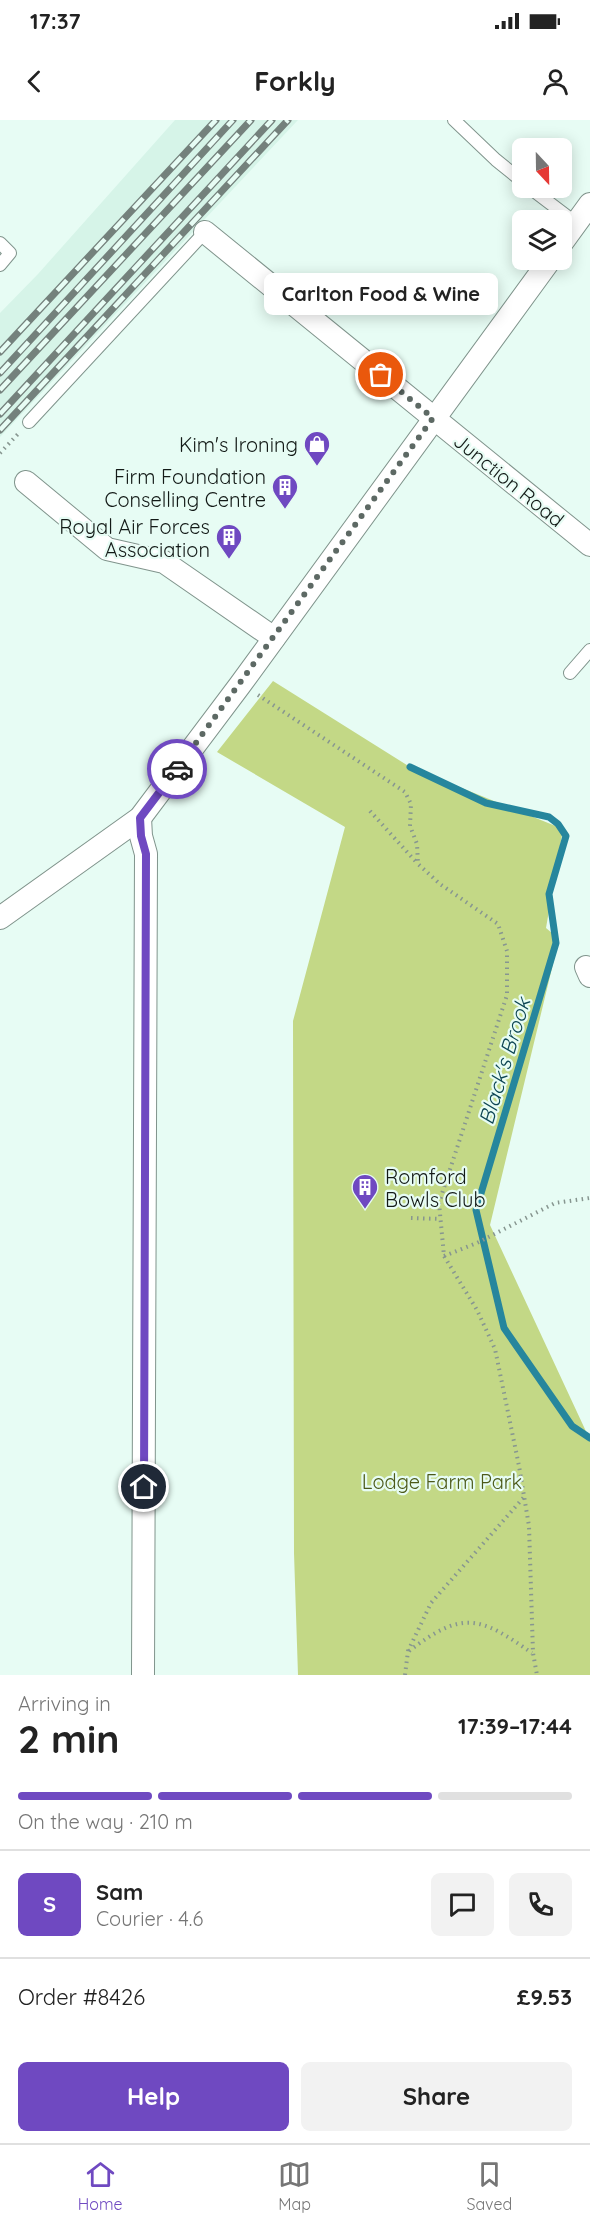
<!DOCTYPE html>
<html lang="en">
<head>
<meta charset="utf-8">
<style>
	:root { --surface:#fff; --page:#f2f2f2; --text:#222; --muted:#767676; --line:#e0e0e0; --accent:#6f49c1 }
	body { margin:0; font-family:Quicksand,sans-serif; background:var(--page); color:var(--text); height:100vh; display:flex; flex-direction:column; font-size:22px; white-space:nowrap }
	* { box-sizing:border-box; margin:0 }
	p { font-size:20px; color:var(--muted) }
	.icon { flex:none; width:33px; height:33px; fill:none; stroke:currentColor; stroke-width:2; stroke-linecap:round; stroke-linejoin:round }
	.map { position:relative; height:1555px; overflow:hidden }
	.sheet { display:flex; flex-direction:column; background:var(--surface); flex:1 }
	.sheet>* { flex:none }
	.needle { width:39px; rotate:158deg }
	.buttons { position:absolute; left:512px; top:18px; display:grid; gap:12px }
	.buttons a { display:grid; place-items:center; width:60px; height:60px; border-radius:9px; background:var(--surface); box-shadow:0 3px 15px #0003; font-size:30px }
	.pin { position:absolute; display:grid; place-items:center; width:51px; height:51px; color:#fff; margin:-26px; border:3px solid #fff; border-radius:50%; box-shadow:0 2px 6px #0007 }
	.courier { position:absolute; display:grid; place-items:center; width:60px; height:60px; margin:-30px; border:4px solid #6f49c1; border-radius:50%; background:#fff; color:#222; box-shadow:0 2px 8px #0007 }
	.bubble { position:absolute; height:42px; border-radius:9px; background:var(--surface); box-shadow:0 3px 15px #0003; font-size:20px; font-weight:700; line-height:42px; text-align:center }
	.summary em { font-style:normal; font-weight:700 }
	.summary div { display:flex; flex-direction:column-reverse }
	.summary { display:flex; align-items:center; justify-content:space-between; height:102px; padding:0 18px }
	h1 { font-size:39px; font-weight:700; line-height:45px }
	.bar { display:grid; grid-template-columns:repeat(4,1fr); gap:9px 6px; align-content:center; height:72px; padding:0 18px }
	.bar i { height:8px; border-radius:4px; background:var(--line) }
	.bar .selected { background:var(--accent) }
	.bar p { grid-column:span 4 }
	.line { display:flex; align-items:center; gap:15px; padding:0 18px; border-top:2px solid var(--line) }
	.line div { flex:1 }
	.round { display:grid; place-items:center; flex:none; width:63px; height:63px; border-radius:9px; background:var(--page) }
	.primary-button { display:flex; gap:12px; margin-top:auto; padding:12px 18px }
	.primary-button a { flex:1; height:69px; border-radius:9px; background:var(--accent); color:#fff; font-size:24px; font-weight:700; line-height:69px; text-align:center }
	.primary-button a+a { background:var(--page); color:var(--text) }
	.status { display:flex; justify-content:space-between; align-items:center; height:42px; padding:0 30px; background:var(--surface); direction:ltr }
	.status svg { height:16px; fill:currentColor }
	header { display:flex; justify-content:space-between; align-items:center; height:78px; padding:0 18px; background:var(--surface); font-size:27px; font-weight:700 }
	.tab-bar { display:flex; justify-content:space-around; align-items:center; height:84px; border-top:2px solid var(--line); background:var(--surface); font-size:16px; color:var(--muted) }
	.tab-bar a { display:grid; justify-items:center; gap:3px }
	.tab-bar .selected { color:var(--accent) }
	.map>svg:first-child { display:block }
	.built { fill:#d6f4e8 }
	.green { fill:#c3d886 }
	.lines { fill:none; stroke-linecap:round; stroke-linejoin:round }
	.stream { stroke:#26869d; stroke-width:7 }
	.service-casing { stroke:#80948c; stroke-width:14 }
	.minor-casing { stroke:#80948c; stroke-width:24 }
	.path { stroke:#879690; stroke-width:4; stroke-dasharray:1.5 4.5; stroke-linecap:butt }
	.service { stroke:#fff; stroke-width:12 }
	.minor { stroke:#fff; stroke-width:22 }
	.rail-casing { stroke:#74817c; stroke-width:7 }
	.rail { stroke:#e7fcf4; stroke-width:4.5; stroke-dasharray:14; stroke-linecap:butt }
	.done { stroke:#5d6964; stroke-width:6; stroke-dasharray:0 10.8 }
	.route { stroke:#6f49c1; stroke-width:8 }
	.labels { text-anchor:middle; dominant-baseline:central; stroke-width:4.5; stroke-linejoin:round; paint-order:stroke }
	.poi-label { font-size:20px; fill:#131a17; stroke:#e7fcf4; text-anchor:end }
	.street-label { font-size:20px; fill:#131a17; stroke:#e7fcf4 }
	.park-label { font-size:20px; fill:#4c5a19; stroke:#e7fcf4 }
	.water-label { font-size:21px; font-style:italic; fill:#0d4553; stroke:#e7fcf4 }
</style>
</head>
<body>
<div class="status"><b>17:37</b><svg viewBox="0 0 49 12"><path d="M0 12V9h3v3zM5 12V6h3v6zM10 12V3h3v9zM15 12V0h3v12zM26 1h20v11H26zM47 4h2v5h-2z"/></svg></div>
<header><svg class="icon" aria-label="back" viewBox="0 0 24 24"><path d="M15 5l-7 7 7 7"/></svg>Forkly<svg class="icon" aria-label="person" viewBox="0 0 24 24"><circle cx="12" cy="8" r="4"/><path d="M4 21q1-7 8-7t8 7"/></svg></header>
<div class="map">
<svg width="590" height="1555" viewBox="0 0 590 1555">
	<rect width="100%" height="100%" fill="#e7fcf4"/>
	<path class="built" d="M 175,0 L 298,0 L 0,317 L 0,193 L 38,154 Z"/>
	<path class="green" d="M 273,561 L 410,647 L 563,709 L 546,808 L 559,819 L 490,1105 L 590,1320 L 590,1555 L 298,1555 L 294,1433 L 293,901 L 345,707 L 217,632 Z"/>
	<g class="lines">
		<path class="stream" d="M 410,647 L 486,683 L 549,697 L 558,704 L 566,716 L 549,774 L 556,823 L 476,1090 L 504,1208 L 572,1306 L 590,1318"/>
		<g class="service-casing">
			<g id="service">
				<path d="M 454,0 L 496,40 L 522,61"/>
				<path d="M 530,68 L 576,103"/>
				<path d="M 0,123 L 10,133 L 0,145"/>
				<path d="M 29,302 L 205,112"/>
				<path d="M 570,553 L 590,530"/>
			</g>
		</g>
		<g class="minor-casing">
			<g id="minor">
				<path d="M 205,112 L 590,425"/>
				<path d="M 561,124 L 590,84"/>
				<path d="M 26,362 L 107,429 L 164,442 L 274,518"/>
				<path d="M 140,698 L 141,716 L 146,734 L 143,1555"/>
				<path d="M 0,798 L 140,698 L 240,565 L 550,140"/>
				<path d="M 586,847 L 590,856"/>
			</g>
		</g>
		<g class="path">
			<path d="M 0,333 L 18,314"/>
			<path d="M 258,575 L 405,672 L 411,684 L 410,706 L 417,724 L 418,744 L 440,764 L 498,804 L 507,831 L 507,875 L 439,1083 L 444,1136 L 477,1190 L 495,1229 L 519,1346 L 529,1406 L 533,1533 L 537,1555"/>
			<path d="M 370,691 L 418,744"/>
			<path d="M 411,1098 L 441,1099"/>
			<path d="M 444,1136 L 477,1123 L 555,1083 L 590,1078"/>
			<path d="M 409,1531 C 463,1490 479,1496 532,1533"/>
			<path d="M 405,1555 L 408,1531 L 431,1483 L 524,1377"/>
		</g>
		<use href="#service" class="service"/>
		<use href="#minor" class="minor"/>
		<g class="rail-casing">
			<g id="rail">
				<path d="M 0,232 L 216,0"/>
				<path d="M 0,253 L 233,0"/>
				<path d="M 0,270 L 251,0"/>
				<path d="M 0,294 L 272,0"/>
				<path d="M 0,310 L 288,0"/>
			</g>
		</g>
		<use href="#rail" class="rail"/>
	</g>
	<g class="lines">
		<path class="done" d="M 177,649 L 433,298 L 381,255"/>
		<path class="route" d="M 144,1367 L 146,734 L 141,716 L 140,698 L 177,649"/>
	</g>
	<defs>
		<g id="shop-pin" transform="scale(1.35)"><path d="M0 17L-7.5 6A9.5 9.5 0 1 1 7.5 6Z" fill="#6f49c1" stroke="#e7fcf4"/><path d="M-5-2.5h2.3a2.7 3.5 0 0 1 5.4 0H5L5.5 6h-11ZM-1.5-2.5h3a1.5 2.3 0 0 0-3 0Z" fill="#fff"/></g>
		<g id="building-pin" transform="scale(1.35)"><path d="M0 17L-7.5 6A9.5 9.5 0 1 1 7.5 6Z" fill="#6f49c1" stroke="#e7fcf4"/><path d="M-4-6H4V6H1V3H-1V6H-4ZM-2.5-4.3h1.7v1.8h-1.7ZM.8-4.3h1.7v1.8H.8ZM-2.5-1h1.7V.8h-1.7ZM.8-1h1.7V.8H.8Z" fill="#fff"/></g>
	</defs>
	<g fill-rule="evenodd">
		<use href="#shop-pin" x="317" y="324"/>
		<use href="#building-pin" x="285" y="367"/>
		<use href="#building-pin" x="229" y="417"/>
		<use href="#building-pin" x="365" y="1067"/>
	</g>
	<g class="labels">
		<g class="poi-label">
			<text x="298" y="324">Kim's Ironing</text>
			<text x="266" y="356">Firm Foundation<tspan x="266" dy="23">Conselling Centre</tspan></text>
			<text x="210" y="406">Royal Air Forces<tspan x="210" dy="23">Association</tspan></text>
			<text x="385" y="1056" text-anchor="start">Romford<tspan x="385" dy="23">Bowls Club</tspan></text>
		</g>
		<g class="street-label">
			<text transform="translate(509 360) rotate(39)">Junction Road</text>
		</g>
		<g class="park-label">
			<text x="442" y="1361">Lodge Farm Park</text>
		</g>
		<g class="water-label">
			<text transform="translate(504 941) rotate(-73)">Black's Brook</text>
		</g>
	</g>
</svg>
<div class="buttons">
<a><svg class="needle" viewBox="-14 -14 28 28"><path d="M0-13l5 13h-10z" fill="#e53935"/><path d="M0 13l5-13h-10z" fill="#767676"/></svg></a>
<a><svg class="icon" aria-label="layers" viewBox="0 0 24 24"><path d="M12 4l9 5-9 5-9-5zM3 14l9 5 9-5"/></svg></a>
</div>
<div class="pin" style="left:381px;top:255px;background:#ea580c"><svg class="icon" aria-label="bag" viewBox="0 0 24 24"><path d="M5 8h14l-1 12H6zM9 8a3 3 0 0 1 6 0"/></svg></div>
<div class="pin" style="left:144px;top:1367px;background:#1f2937"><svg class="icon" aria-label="home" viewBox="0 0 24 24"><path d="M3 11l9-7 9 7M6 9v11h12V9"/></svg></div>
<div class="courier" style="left:177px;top:649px"><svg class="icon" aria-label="car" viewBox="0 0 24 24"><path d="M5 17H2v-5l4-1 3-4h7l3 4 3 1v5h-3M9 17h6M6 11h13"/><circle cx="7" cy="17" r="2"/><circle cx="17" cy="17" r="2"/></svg></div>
<div class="bubble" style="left:264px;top:153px;width:234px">Carlton Food &amp; Wine</div>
</div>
<section class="sheet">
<div class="summary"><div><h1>2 min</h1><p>Arriving in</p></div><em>17:39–17:44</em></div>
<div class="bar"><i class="selected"></i><i class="selected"></i><i class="selected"></i><i></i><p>On the way · 210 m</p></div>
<div class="line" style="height:108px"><b class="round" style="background:var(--accent);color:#fff">S</b><div><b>Sam</b><p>Courier · 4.6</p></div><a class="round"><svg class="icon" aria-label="chat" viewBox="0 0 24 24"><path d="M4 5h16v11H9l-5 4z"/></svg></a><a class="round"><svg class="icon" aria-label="phone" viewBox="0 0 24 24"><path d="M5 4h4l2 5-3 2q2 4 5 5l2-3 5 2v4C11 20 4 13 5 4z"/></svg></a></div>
<div class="line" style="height:78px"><div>Order #8426</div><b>£9.53</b></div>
<div class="primary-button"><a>Help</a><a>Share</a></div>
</section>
<nav class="tab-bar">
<a class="selected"><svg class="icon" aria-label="home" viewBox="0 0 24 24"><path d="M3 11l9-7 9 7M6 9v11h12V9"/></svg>Home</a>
<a><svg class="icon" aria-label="map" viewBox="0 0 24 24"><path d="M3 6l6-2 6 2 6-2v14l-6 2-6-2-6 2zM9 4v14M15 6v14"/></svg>Map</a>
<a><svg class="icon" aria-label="saved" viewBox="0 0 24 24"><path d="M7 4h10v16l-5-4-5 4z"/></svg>Saved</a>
</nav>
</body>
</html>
